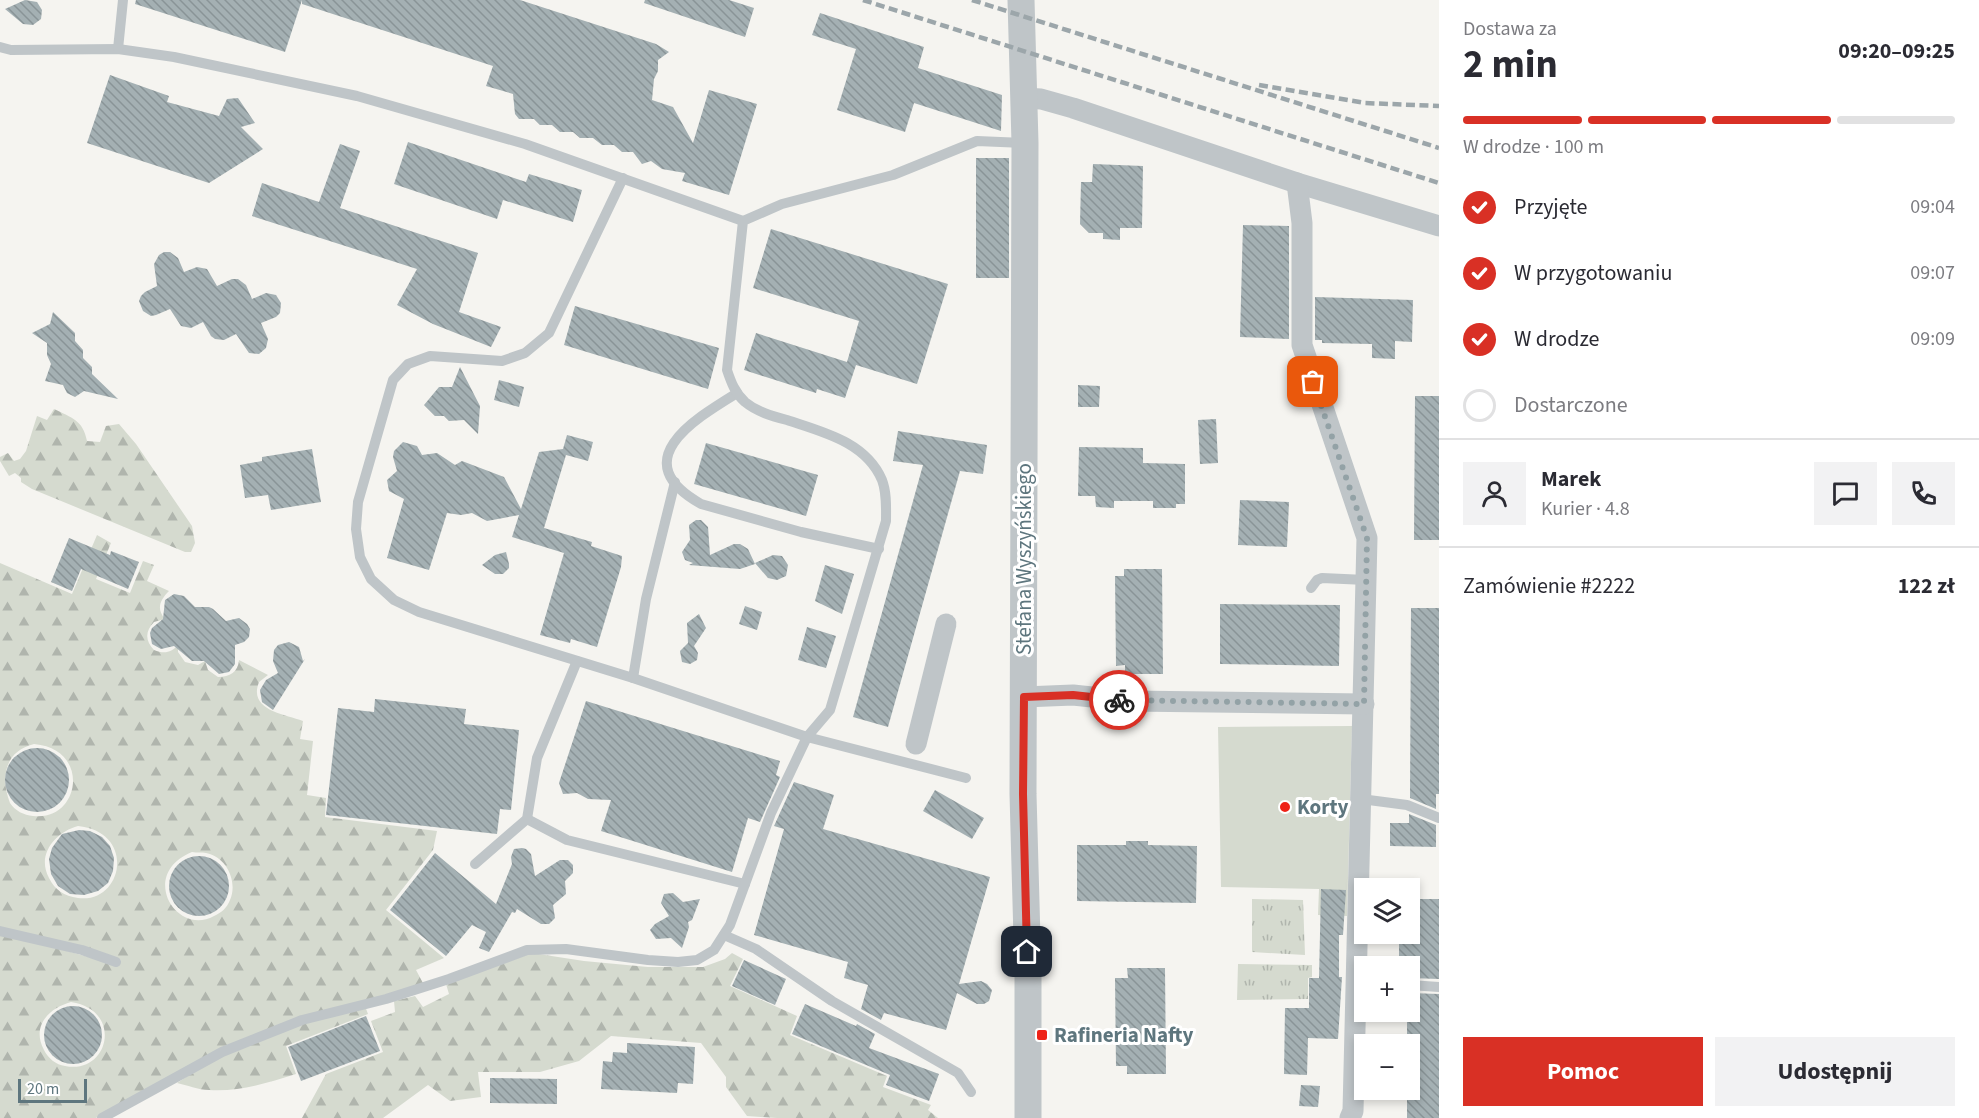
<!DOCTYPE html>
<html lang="pl">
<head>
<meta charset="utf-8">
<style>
	:root { --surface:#fff; --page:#f2f2f3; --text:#2b2b33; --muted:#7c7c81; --line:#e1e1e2; --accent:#d93025 }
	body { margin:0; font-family:"Source Sans 3",sans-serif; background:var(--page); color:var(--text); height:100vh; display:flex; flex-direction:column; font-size:22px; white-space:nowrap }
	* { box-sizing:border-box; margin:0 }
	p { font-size:20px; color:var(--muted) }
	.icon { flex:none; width:33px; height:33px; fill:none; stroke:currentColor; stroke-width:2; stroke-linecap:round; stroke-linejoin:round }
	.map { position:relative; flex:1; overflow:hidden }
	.sheet { display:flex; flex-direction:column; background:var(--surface); width:540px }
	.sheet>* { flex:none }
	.tools { position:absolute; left:1354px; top:878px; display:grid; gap:12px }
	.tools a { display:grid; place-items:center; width:66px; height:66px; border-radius:0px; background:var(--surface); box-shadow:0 3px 9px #0003; font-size:30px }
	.scale { position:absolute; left:18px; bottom:15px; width:69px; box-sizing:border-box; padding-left:6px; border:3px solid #5e767e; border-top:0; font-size:16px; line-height:21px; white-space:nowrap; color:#5e767e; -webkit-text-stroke:4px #fff; paint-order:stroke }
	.pin { position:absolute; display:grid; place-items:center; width:51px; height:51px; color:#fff; margin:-26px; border-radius:12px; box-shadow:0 3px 9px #0006 }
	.courier { position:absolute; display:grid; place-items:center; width:60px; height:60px; margin:-30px; border:4px solid #d93025; border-radius:50%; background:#fff; color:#222; box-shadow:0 2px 8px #0007 }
	.overview em { font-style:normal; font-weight:700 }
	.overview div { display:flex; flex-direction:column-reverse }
	.overview { display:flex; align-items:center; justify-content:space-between; height:102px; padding:0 24px }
	h1 { font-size:39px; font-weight:700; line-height:45px }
	.bar { display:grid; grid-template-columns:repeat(4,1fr); gap:9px 6px; align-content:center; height:72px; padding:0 24px }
	.bar i { height:8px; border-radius:4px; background:var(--line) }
	.bar .on { background:var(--accent) }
	.bar p { grid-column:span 4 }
	.line { display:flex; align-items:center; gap:15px; padding:0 24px; border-top:2px solid var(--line) }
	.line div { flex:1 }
	.round { display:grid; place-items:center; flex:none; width:63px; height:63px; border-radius:0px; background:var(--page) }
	ol { padding:0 24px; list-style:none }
	li { display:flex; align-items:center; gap:18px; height:66px }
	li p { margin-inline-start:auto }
	li .icon { padding:6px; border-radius:50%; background:var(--accent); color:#fff; stroke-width:4 }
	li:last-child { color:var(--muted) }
	li i { width:33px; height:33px; border:3px solid var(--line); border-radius:50% }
	.button { display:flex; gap:12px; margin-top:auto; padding:12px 24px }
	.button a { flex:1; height:69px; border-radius:0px; background:var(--accent); color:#fff; font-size:24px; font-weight:700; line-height:69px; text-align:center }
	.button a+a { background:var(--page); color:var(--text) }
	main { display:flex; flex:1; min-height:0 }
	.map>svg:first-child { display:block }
	.grass { fill:url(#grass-tufts) }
	.forest { fill:url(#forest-firs); fill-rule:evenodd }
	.pitch { fill:#d5dacf }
	.building { fill:url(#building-back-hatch) }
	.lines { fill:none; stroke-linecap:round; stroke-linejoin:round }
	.service { stroke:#bfc5c8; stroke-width:10 }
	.minor { stroke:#bfc5c8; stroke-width:21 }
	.tertiary { stroke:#bfc5c8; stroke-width:27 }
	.rail { stroke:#9ca6aa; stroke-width:4.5; stroke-dasharray:9 4.5; stroke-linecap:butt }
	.done { stroke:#93a2a6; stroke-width:6; stroke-dasharray:0 10.8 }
	.route { stroke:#d93025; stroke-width:8 }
	.poi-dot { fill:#ee2217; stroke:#fff; stroke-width:2 }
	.labels { text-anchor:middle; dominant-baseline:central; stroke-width:6; stroke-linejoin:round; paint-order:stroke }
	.street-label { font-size:21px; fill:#5e767e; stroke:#fff }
	.poi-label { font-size:21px; font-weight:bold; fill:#5e767e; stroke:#fff; text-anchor:start }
</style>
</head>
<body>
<main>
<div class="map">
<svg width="1439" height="1118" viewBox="0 0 1439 1118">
	<defs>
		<pattern id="grass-tufts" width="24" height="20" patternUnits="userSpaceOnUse" patternTransform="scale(1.5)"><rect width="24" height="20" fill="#d5dacf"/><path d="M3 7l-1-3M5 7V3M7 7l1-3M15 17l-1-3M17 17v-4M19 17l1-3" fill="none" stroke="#b0b5ad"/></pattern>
		<pattern id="forest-firs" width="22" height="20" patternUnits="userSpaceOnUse" patternTransform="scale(1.5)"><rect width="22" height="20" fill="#d5dacf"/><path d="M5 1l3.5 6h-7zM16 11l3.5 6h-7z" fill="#b0b5ad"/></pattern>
		<pattern id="building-back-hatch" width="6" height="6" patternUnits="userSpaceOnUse" patternTransform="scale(1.5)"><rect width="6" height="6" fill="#a4b0b3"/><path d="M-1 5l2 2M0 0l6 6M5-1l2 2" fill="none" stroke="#899497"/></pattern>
	</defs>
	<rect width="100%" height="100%" fill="#f5f4f0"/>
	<g class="grass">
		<path d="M 1252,899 L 1303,900 L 1305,955 L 1252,952 Z"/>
		<path d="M 1238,964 L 1312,965 L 1312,977 L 1308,978 L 1308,999 L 1237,1000 Z"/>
	</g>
	<g class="forest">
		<path d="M 54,409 C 72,418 83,420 87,441 L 100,442 L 106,426 L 119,424 L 136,444 L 192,526 L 195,543 L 191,552 L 185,552 L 32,489 L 21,482 L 21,478 L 15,473 L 9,476 L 0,461 L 0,457 L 8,453 L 14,461 L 20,459 L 26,451 L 37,416 L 47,420 Z"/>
		<path d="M 97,535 L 111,543 L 96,579 L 130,593 L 143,561 L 154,565 L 147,581 L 169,591 C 160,600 156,609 165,619 L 154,622 C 145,631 145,641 154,650 C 164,654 171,653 178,645 L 178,652 L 185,662 L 198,665 L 205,661 L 208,670 L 218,677 C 230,677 238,672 239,660 L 268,675 L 259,682 C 248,710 283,714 303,721 L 300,739 L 313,741 L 307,795 L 326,798 L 325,817 L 437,831 L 433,850 L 386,910 L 444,958 L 416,970 L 424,985 L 301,1018 L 151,1086 L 96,1118 L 0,1118 L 0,934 L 42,944 L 117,965 L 121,960 L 83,947 L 0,929 L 0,563 L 72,594 ZM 34,744 C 92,749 80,822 33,816 C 24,815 15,811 10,803 C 0,777 5,751 34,744 ZM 78,826 C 137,832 123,904 78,898 C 64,896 55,890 49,878 C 36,854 56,832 78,826 ZM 192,852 C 197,853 202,852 206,853 C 227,857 238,882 230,900 C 227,908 221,913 214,916 C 176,937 138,874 192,852 ZM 71,1002 C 124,1010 109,1075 65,1066 C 56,1065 48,1058 44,1050 C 31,1026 49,1008 71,1002 Z"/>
		<path d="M 532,953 L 584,961 L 648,967 L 703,967 L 725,959 L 732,953 L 743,959 L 730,986 L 797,1016 L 790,1035 L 887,1076 L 883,1087 L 931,1105 L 928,1110 L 938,1118 L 777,1118 L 747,1116 L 726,1087 L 726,1077 L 701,1043 L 611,1036 L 579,1061 L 540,1072 L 478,1072 L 481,1097 L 450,1101 L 428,1085 L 383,1118 L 302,1118 L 326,1074 L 383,1052 L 371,1021 L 395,1012 L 394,1001 L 415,996 L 423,1007 L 449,994 L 446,984 Z"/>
		<path d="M 365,1006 L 368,1014 L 286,1046 L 296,1074 C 267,1083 239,1092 209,1090 C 198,1090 187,1085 177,1083 L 222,1054 L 303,1022 Z"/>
	</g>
	<path class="pitch" d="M 1352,726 L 1347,916 L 1318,915 L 1319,889 L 1221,887 L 1218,727 Z"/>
	<g class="building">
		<path d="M 25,0 L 37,2 L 42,10 L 41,19 L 33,25 L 23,24 L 5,9 Z"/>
		<path d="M 136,0 L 302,0 L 285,52 L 135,4 Z"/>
		<path d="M 302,0 L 520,0 L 656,44 L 669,52 L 658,60 L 658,71 L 654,79 L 652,100 L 673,107 L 693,143 L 709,90 L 757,104 L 729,195 L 682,181 L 685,173 L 662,169 L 651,161 L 642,164 L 633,152 L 622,152 L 614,145 L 602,145 L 593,138 L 580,138 L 573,132 L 560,132 L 552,125 L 540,125 L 534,119 L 519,119 L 515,114 L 513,94 L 486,86 L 493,66 L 302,4 Z"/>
		<path d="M 645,0 L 729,0 L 754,8 L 745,37 L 644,3 Z"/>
		<path d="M 820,13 L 924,47 L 918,68 L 1002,95 L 1001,131 L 914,103 L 905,132 L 837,110 L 856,49 L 812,35 Z"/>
		<path d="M 110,75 L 169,96 L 167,102 L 219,116 L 227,99 L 238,98 L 255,123 L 241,127 L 263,149 L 209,183 L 87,143 Z"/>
		<path d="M 408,142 L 526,182 L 529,174 L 582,190 L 573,222 L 503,200 L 497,219 L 394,184 Z"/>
		<path d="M 340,144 L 360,151 L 340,208 L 478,253 L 459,312 L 501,327 L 491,347 L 433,324 L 397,305 L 417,269 L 252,216 L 262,183 L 319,202 Z"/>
		<rect x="976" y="158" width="33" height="120"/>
		<path d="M 1093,164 L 1143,166 L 1142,228 L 1120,228 L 1120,240 L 1103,239 L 1103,233 L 1089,233 L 1080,224 L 1081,182 L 1092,182 Z"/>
		<path d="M 1243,225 L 1289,226 L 1289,339 L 1240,337 Z"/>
		<path d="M 771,229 L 948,284 L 917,384 L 856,365 L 845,398 L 817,389 L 816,393 L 744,370 L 756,333 L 847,362 L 859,321 L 753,288 Z"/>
		<path d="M 164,252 L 170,252 L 178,258 L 184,272 L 197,267 L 207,269 L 217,286 L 232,279 L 238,279 L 246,285 L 252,299 L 266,293 L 276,295 L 281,303 L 280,313 L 276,317 L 261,323 L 268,339 L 266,348 L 259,354 L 249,353 L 236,334 L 224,340 L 215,339 L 211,336 L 203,322 L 191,328 L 181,326 L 170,309 L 156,315 L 151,316 L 143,311 L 139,301 L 141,296 L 145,292 L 157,286 L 154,264 L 159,255 Z"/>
		<path d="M 1315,297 L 1413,300 L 1412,342 L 1395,341 L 1395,359 L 1372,358 L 1372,344 L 1322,343 L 1322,340 L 1315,340 Z"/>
		<path d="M 575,306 L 719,348 L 708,389 L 564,345 Z"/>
		<path d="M 53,312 L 75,333 L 75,341 L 83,350 L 83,358 L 92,367 L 92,374 L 118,399 L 84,391 L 75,397 L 67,393 L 63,385 L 45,381 L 51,364 L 47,355 L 47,343 L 32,333 L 50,324 Z"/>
		<path d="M 460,367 L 480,406 L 478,434 L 464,420 L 449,421 L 444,416 L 435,416 L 424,405 L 439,387 L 452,387 Z"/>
		<path d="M 499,380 L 524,387 L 519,407 L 494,400 Z"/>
		<path d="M 1078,385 L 1100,386 L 1099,407 L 1078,407 Z"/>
		<path d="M 1415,396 L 1439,396 L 1439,540 L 1414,540 Z"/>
		<path d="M 1216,419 L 1218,463 L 1200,464 L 1198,420 Z"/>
		<path d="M 898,431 L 987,445 L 983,474 L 960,471 L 888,727 L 853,717 L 923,465 L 893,461 Z"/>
		<path d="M 567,435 L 593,442 L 588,461 L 566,455 L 544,528 L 592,542 L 591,546 L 622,556 L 621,567 L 597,647 L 571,639 L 570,643 L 540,635 L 564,553 L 512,537 L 519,515 L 487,521 L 472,513 L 461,515 L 447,513 L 429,570 L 387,558 L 404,499 L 389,491 L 387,480 L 397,471 L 393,457 L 394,451 L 403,442 L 417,446 L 422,455 L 437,453 L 455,465 L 462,461 L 504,477 L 521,509 L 539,452 L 563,449 Z"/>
		<path d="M 706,443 L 818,475 L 806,516 L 694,484 Z"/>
		<path d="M 1079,447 L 1143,448 L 1143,463 L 1185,464 L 1185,504 L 1176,504 L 1176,508 L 1153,508 L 1153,501 L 1114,501 L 1114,508 L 1096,507 L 1095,496 L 1078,496 Z"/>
		<path d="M 312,449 L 321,502 L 271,510 L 268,495 L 245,498 L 240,465 L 262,461 L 262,457 Z"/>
		<path d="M 1240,500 L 1289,502 L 1287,547 L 1238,545 Z"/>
		<path d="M 696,520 L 701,520 L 708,527 L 710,555 L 734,544 L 740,544 L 748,549 L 755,564 L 740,569 L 689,565 L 693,563 L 685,560 L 682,552 L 690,540 L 689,525 Z"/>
		<path d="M 69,538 L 110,555 L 111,551 L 139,562 L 128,589 L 81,569 L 72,591 L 51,582 Z"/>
		<path d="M 506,552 L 509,564 L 509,568 L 503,574 L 495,574 L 482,565 L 495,555 Z"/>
		<path d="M 773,555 L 782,556 L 788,565 L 786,576 L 777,580 L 768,578 L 755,563 Z"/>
		<path d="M 825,565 L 854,574 L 842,614 L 815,601 Z"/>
		<path d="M 1124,569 L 1162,569 L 1163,674 L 1125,674 L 1125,665 L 1116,666 L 1115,576 L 1124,576 Z"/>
		<path d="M 174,594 L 184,596 L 195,607 L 209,607 L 213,609 L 226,621 L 239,618 L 247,624 L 250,629 L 249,637 L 244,642 L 235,645 L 235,664 L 229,672 L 219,674 L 204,661 L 192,661 L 174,646 L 161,649 L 152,644 L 150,633 L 152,628 L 163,619 L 165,600 Z"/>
		<path d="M 1220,604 L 1340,605 L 1339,666 L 1220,664 Z"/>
		<path d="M 745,606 L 762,612 L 757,630 L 739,624 Z"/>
		<path d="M 1411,608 L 1439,608 L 1439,794 L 1436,794 L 1436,809 L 1410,798 Z"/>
		<path d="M 699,614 L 706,628 L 694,646 L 698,653 L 697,660 L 690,664 L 682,662 L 680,651 L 688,643 L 687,623 Z"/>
		<path d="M 807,627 L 836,636 L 826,668 L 798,660 Z"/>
		<path d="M 289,642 L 299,647 L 303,661 L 305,659 L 273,710 L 262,702 L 260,690 L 266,680 L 278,673 L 273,661 L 274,650 L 278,645 Z"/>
		<path d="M 375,699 L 466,709 L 464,724 L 519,730 L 511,810 L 500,809 L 497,834 L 326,815 L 338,708 L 374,712 Z"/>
		<path d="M 586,701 L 780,761 L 776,775 L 780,777 L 760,822 L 748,818 L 732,872 L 601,831 L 611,800 L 588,799 L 577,793 L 563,794 L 559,783 Z"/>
		<circle cx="37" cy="780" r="32"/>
		<path d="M 794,782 L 834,795 L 823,829 L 990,877 L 959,984 L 981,981 L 987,984 L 992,990 L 989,1001 L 984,1004 L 977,1004 L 957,993 L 946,1030 L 884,1013 L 881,1020 L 861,1009 L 868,985 L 844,978 L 848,962 L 754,935 L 784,829 L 774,826 Z"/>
		<path d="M 935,790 L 984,818 L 972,839 L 923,811 Z"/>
		<path d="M 1409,814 L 1436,825 L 1436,847 L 1390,846 L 1390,823 L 1409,823 Z"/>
		<path d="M 79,830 L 90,831 L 102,837 L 110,846 L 114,858 L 113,871 L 108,883 L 98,891 L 84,895 L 70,894 L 58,886 L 51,874 L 49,859 L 52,848 L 62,834 Z"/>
		<path d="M 1126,841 L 1148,841 L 1148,845 L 1197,846 L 1196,903 L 1077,901 L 1077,845 L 1126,845 Z"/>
		<path d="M 522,848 L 526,849 L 531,854 L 535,876 L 560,860 L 568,860 L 573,865 L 573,873 L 565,881 L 566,894 L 553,905 L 555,918 L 549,924 L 541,924 L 517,909 L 515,913 L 512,912 L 489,952 L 479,948 L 486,932 L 472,925 L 446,956 L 390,910 L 435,853 L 496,904 L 512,864 L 511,857 L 514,849 Z"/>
		<circle cx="199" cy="886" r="30"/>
		<path d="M 1321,889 L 1346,890 L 1343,935 L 1339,935 L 1339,977 L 1342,977 L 1338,1039 L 1308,1038 L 1307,1075 L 1284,1074 L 1285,1008 L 1309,1008 L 1309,978 L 1319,978 Z"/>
		<path d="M 673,893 L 683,902 L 700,899 L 692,920 L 688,922 L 689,927 L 682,948 L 671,938 L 656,939 L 650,930 L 655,924 L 669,916 L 661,903 L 664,894 Z"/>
		<path d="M 1410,899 L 1439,899 L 1439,979 L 1410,978 L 1410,966 L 1405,966 L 1405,957 L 1399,957 L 1399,933 L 1410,933 Z"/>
		<path d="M 744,960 L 786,979 L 775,1005 L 732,986 Z"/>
		<path d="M 1127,968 L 1165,968 L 1166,1074 L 1127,1074 L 1127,1066 L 1116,1066 L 1115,978 L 1128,978 Z"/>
		<path d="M 1410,993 L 1439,994 L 1439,1118 L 1407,1118 L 1407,1089 L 1410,1089 L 1410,1044 L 1407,1044 L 1407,1011 L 1410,1011 Z"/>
		<path d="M 805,1004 L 856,1026 L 857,1024 L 875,1034 L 869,1048 L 939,1074 L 929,1101 L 886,1085 L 890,1075 L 792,1034 Z"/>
		<circle cx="73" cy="1035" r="29"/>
		<path d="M 366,1016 L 380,1051 L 301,1081 L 288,1047 Z"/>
		<path d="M 627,1043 L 695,1047 L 693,1084 L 678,1083 L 677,1093 L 601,1089 L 603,1061 L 612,1062 L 613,1052 L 627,1053 Z"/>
		<path d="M 490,1078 L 557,1079 L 557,1104 L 490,1103 Z"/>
		<path d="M 1301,1085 L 1320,1086 L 1318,1107 L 1299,1106 Z"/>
	</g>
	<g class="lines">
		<g class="service">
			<path d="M 0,47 L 11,50 L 118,49 L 174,57 L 357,96 L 525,144 L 743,221"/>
			<path d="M 118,49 L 123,0"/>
			<path d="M 623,178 L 549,333 L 525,353 L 502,361 L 430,356 L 408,364 L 393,380 L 358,502 L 356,529 L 360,557 L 371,579 L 394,600 L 419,612 L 633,678 L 807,737 L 966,778"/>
			<path d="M 737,393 C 693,420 625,461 701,504 L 801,532 L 879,549"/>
			<path d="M 1311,588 L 1317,580 L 1322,578 L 1366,580"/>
			<path d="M 633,678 L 646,599 L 675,482"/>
			<path d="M 1361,799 L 1407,805 L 1439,818"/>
			<path d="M 527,819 L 567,840 L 745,884"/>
			<path d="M 475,864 L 527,819 L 537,758 L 577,661"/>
			<path d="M 0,931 L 82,950 L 116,962"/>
			<path d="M 724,935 L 756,949 L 832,1001 L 958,1073 L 971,1092"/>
			<path d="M 1410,985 L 1439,987"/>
			<path d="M 102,1118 L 222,1052 L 302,1020 L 386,999 L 449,979 L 527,950 L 566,949 L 648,960 L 678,962 L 697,960 L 714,950 L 730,925 L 771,813 L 807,737 L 830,710 L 886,521 C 886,508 887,493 882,480 C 866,442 823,432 787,420 C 772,416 757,412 745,402 C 735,393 731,382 727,370 L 743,221 L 782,204 L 893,175 L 977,141 L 1025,143"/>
		</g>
		<g class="minor">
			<path d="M 1024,98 L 1041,99 L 1073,108 L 1297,183 L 1439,226"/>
			<path d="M 1297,183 L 1302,223 L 1302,345 L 1367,538 L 1353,1111 L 1350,1118"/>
			<path d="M 1024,697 L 1073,695 L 1129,701 L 1364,704"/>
			<path d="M 916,744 L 946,624"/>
		</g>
		<path class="tertiary" d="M 1021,0 L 1025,143 L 1023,794 L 1028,975 L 1028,1118"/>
		<g class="rail">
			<path d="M 863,0 L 1439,183"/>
			<path d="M 972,0 L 1439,148"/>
			<path d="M 1259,85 L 1365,103 L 1439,106"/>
		</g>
	</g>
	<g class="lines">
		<path class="done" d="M 1119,700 L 1364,704 L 1367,538 L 1313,382"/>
		<path class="route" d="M 1027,952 L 1023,794 L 1024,697 L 1073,695 L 1119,700"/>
	</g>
	<g class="poi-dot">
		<circle cx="1285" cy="807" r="6"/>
		<rect x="1036" y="1029" width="12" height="12" rx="3"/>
	</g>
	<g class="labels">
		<g class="street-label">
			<text transform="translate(1024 559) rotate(-90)">Stefana Wyszyńskiego</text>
		</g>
		<g class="poi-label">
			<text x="1297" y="807">Korty</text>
			<text x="1054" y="1035">Rafineria Nafty</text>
		</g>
	</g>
</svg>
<div class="tools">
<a><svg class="icon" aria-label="layers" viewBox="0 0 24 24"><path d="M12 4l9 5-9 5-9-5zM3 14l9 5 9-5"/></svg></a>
<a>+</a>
<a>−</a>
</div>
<div class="scale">20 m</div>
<div class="pin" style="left:1313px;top:382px;background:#ea580c"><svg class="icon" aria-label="bag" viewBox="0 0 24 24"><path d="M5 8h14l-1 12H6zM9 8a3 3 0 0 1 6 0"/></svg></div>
<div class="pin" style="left:1027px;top:952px;background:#1f2937"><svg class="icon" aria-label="home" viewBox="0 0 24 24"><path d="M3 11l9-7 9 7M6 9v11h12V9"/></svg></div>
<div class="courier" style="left:1119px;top:700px"><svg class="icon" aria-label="bike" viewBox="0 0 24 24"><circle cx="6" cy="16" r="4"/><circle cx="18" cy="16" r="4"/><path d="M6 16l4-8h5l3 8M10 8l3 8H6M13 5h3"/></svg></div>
</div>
<section class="sheet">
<div class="overview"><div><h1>2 min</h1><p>Dostawa za</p></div><em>09:20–09:25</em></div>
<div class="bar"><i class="on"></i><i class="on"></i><i class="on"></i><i></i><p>W drodze · 100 m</p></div>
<ol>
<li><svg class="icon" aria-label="check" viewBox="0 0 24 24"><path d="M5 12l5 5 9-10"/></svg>Przyjęte<p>09:04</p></li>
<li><svg class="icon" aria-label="check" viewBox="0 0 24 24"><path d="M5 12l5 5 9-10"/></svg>W przygotowaniu<p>09:07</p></li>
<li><svg class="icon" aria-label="check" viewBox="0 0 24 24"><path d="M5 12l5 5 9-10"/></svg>W drodze<p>09:09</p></li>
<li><i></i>Dostarczone</li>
</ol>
<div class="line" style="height:108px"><a class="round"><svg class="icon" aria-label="person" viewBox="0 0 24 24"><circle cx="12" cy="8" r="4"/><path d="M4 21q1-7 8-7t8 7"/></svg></a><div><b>Marek</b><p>Kurier · 4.8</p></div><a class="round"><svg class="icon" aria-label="chat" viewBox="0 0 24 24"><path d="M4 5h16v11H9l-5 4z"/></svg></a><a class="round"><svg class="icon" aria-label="phone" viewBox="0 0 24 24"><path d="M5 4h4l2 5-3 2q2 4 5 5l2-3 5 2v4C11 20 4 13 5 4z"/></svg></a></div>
<div class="line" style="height:78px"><div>Zamówienie #2222</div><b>122 zł</b></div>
<div class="button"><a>Pomoc</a><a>Udostępnij</a></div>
</section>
</main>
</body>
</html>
